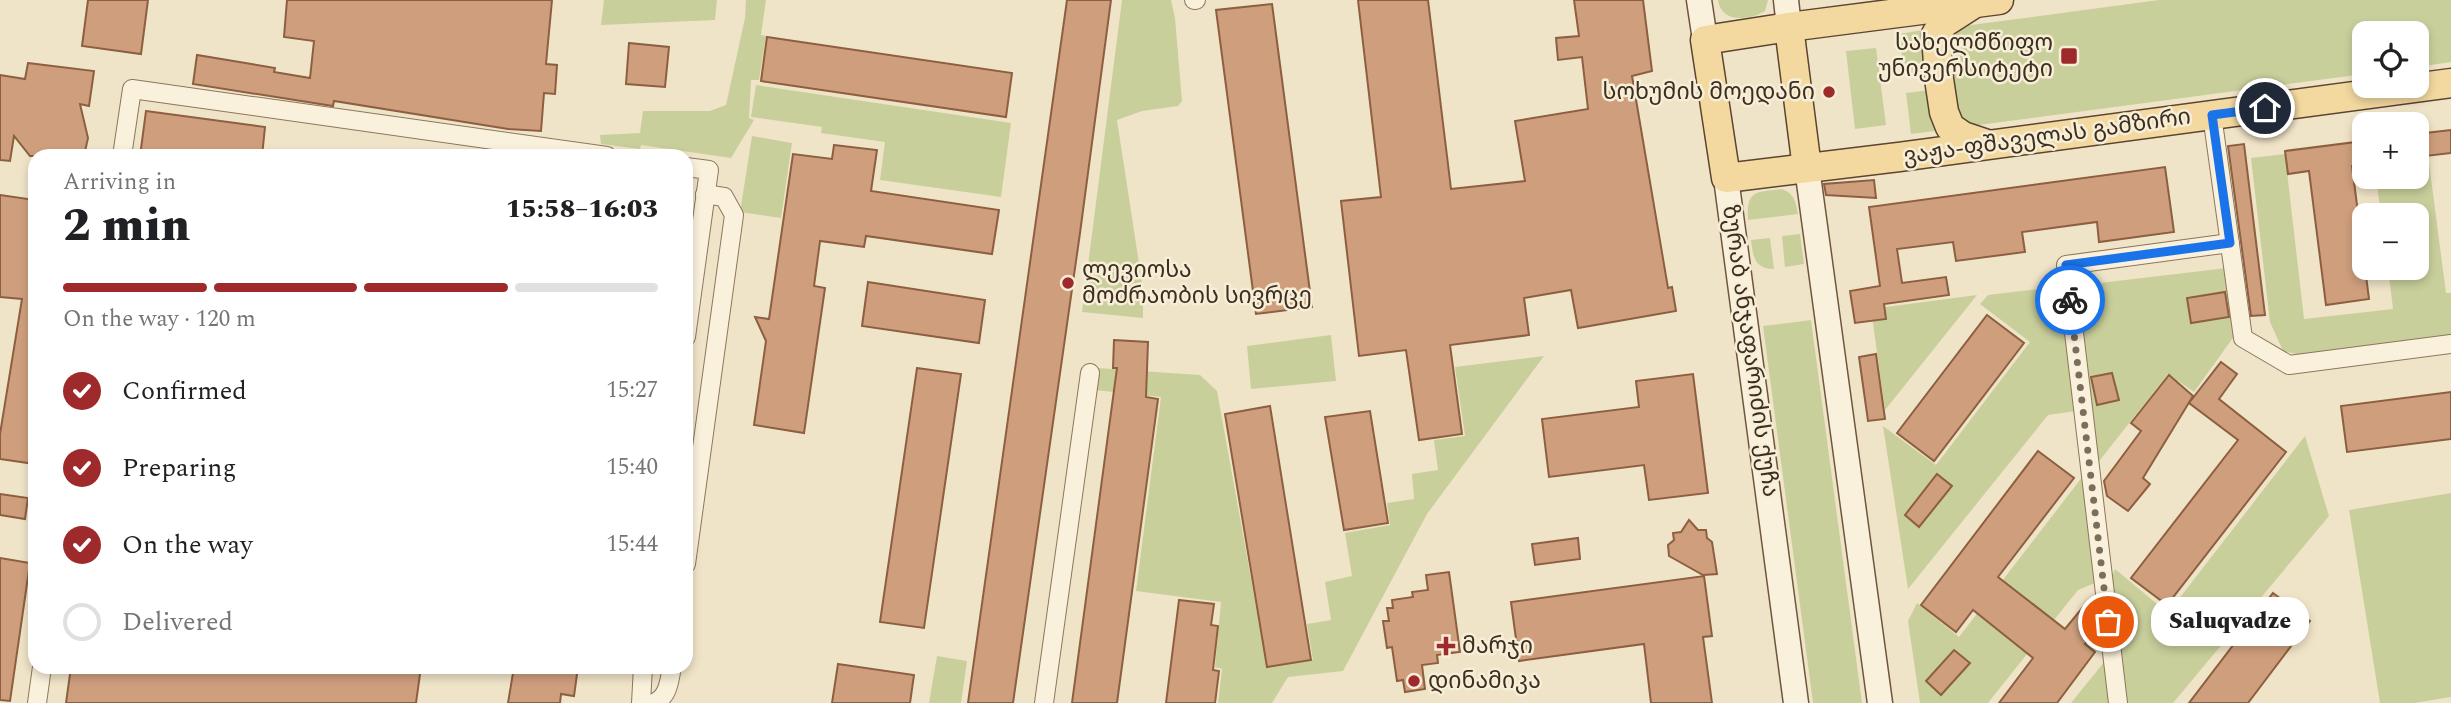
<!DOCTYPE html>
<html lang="en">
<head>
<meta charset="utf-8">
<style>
	:root { --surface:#fff; --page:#f6f6f6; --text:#202124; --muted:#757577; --line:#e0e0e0; --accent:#9e2a2b }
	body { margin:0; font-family:Spectral,"Noto Sans Georgian",serif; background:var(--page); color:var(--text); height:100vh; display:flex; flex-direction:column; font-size:26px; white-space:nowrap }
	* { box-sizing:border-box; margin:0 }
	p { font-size:23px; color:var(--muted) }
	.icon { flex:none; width:38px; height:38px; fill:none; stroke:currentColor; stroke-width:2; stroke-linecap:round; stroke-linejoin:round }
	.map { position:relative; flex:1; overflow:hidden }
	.sheet { position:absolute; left:28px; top:149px; width:665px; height:525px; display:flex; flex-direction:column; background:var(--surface); border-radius:21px; box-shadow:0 4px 10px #0003 }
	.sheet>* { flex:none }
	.tools { position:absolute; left:2352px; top:21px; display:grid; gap:14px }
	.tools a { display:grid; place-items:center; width:77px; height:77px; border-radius:14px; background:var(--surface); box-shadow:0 4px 10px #0003; font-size:35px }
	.pin { position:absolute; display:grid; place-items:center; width:60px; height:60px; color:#fff; margin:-30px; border:4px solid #fff; border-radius:50%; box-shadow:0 2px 7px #0007 }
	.courier { position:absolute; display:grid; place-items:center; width:70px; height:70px; margin:-35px; border:5px solid #1a73e8; border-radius:50%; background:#fff; color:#222; box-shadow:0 2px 9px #0007 }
	.bubble { position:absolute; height:49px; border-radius:21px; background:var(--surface); box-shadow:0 4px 10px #0003; font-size:23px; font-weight:800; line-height:49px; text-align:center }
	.summary em { font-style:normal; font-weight:800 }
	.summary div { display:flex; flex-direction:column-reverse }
	.summary { display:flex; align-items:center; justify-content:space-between; height:119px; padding:0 35px }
	h1 { font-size:46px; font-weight:800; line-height:52px }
	.bar { display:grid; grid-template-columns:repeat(4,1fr); gap:10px 7px; align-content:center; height:84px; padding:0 35px }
	.bar i { height:9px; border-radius:5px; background:var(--line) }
	.bar .current { background:var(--accent) }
	.bar p { grid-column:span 4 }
	ol { padding:0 35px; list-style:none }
	li { display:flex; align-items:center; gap:21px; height:77px }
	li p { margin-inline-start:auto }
	li .icon { padding:7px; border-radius:50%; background:var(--accent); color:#fff; stroke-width:4 }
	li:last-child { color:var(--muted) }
	li i { width:38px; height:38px; border:4px solid var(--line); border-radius:50% }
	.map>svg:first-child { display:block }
	.green { fill:#c9cf9b }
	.building { fill:#cf9f7d; stroke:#8d5f41; stroke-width:2 }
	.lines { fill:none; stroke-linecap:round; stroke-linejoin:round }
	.street-casing { stroke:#8d765c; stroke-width:20 }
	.secondary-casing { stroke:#6f573f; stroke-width:27 }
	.primary-casing { stroke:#5b4430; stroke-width:31 }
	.street { stroke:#faf1dc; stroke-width:18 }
	.secondary { stroke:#faf1dc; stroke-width:24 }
	.primary { stroke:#f3d9a0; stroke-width:28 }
	.done { stroke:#7c6e5b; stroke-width:7; stroke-dasharray:0 12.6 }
	.route { stroke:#1a73e8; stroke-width:9 }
	.poi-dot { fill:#9e2a2b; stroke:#f7eed8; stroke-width:2.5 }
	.labels { text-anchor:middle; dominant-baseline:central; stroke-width:5; stroke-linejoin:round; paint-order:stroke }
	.poi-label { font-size:23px; fill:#3d2e20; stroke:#f7eed8; text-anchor:start }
	.street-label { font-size:23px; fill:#3d2e20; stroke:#f7eed8 }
</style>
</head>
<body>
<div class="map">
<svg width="2451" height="703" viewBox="0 0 2451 703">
	<rect width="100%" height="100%" fill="#f0e4c8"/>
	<g class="green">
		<path d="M 604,0 L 717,0 L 715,20 L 601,25 Z"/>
		<path d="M 746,0 L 766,0 L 761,35 L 766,36 L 759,80 L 751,80 L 749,118 L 754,120 L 731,158 L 641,145 L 640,149 L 601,144 L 600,135 L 640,133 L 643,111 L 710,111 L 726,105 L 745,18 Z"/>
		<path d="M 1122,0 L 1171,0 L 1175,18 L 1182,101 L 1178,106 L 1142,111 L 1117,120 L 1143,289 L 1143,318 L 1082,312 Z"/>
		<path d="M 1718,0 L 1768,0 L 1765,11 C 1748,21 1721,23 1718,0 Z"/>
		<path d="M 2159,0 L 2451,0 L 2451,62 L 2417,67 L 2417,33 L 2364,33 L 2364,74 L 1971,126 L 1956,118 L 1945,39 L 1956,27 Z"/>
		<path d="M 1923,30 L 1928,71 L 1904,74 L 1899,34 Z"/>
		<path d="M 1876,48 L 1886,125 L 1855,129 L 1846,51 Z"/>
		<path d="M 756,85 L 1011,123 L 1001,197 L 880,180 L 885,142 L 821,133 L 822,127 L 751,117 Z"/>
		<path d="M 1930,90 L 1935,131 L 1911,134 L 1906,93 Z"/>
		<path d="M 752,136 L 792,143 L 781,218 L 740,212 Z"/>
		<path d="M 2285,154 L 2304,319 L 2393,309 L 2388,268 L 2417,268 L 2417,215 L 2381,215 L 2376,177 L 2417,177 L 2417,165 L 2429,163 L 2446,293 L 2451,293 L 2451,338 L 2315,358 L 2283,351 L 2270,322 L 2251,158 Z"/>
		<path d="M 1782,189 C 1795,194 1795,201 1798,214 L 1748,220 C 1746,190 1756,192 1782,189 Z"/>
		<path d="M 1800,234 L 1804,264 L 1785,267 L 1782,236 Z"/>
		<path d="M 1770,238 L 1774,269 C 1754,269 1753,256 1751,240 Z"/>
		<path d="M 2227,268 L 2235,335 L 2194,392 L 2168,374 L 2096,465 L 2074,286 Z"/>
		<path d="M 2062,286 L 2076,411 L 2048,415 L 1908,589 L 1883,426 L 1936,465 L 2030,342 L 1980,304 L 1988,295 Z"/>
		<path d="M 1977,295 L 1885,410 L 1871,309 Z"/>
		<path d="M 1811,320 L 1862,703 L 1813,703 L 1763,326 Z"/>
		<path d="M 1331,335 L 1336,381 L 1251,389 L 1247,346 Z"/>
		<path d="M 1544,356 L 1427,514 L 1343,671 L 1288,677 L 1272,703 L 1218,703 L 1222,669 L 1215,667 L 1221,602 L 1136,591 L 1161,397 L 1094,390 L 1097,368 L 1200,375 L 1217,391 L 1267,667 L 1313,660 L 1307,624 L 1331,620 L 1325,582 L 1352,576 L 1345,533 L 1390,525 L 1387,503 L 1414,499 L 1412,474 L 1438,470 L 1434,440 L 1465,436 L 1455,367 Z"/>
		<path d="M 2305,436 L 2329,516 L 2173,703 L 2126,703 L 2109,584 L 2115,569 L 2168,613 Z"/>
		<path d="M 2083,476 L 2095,583 L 2078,590 L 1988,703 L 1920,703 L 1908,621 L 1917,603 L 1959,637 Z"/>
		<path d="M 2451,493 L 2451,697 L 2414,703 L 2380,703 L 2349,510 Z"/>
		<path d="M 937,656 L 967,661 L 961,703 L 929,703 Z"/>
		<path d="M 2105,661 L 2109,703 L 2071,703 Z"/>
	</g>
	<g class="building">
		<path d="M 88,0 L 148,0 L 141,54 L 82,46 Z"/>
		<path d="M 287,0 L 552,0 L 546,64 L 557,65 L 555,94 L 544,93 L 541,131 L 508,129 L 334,101 L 333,106 L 193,84 L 197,55 L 275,68 L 274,72 L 310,78 L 314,41 L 284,37 Z"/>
		<path d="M 1067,0 L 1111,0 L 1080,233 L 1013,703 L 968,703 Z"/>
		<path d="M 1358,0 L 1428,0 L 1451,189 L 1525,181 L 1515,121 L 1588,109 L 1582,57 L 1558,60 L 1556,38 L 1579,36 L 1574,0 L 1643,0 L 1652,71 L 1632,76 L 1668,288 L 1672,287 L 1676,311 L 1578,328 L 1571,290 L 1524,298 L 1529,335 L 1450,345 L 1462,434 L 1419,440 L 1406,350 L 1359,356 L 1341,201 L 1381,197 Z"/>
		<path d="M 1272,4 L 1312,307 L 1256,314 L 1216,10 Z"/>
		<path d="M 767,37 L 1012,73 L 1006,117 L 761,81 Z"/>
		<path d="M 629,43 L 669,47 L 665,87 L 626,84 Z"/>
		<path d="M 28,63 L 94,71 L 89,106 L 80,104 L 88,138 L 84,156 L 30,156 L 14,136 L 10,161 L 0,160 L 0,75 L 25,79 Z"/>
		<path d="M 146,111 L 265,127 L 262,156 L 140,156 Z"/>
		<path d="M 2451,130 L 2451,153 L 2417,157 L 2417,134 Z"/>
		<path d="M 2364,141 L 2364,164 L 2352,166 L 2369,299 L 2326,305 L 2309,171 L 2288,174 L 2285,151 Z"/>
		<path d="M 2244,144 L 2265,315 L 2251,316 L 2228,146 Z"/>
		<path d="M 834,145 L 877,150 L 871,191 L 999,210 L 992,254 L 866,236 L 864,247 L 820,241 L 814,286 L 825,288 L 804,433 L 754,425 L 766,341 L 755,317 L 769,319 L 793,154 L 832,159 Z"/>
		<path d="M 2165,167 L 2174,232 L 2099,242 L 2097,222 L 2022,232 L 2025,252 L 1956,261 L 1953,242 L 1897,249 L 1902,283 L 1946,277 L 1949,295 L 1884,304 L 1886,319 L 1855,323 L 1850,291 L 1880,286 L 1869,207 Z"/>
		<path d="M 1874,180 L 1876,198 L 1826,195 L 1824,184 Z"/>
		<path d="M 0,195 L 35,200 L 35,464 L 0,459 L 0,434 L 22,299 L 0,297 Z"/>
		<path d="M 868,282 L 985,300 L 979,343 L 862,326 Z"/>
		<path d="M 2225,292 L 2229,317 L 2191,323 L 2187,298 Z"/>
		<path d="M 1987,315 L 2024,343 L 1934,461 L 1897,433 Z"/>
		<path d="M 1114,340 L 1148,342 L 1146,397 L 1158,399 L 1117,703 L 1072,703 L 1117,368 L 1113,368 Z"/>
		<path d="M 1876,354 L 1885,419 L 1868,421 L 1859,357 Z"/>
		<path d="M 2221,362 L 2237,374 L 2219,399 L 2286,452 L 2167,605 L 2131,578 L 2238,440 L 2189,403 Z"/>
		<path d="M 917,368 L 961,374 L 924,628 L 880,622 Z"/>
		<path d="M 2112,373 L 2119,400 L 2097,405 L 2091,377 Z"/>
		<path d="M 1693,374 L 1708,493 L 1649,500 L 1644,465 L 1549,477 L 1542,419 L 1639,407 L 1636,381 Z"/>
		<path d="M 2169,375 L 2193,396 L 2143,478 L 2150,484 L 2128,511 L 2107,496 L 2104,481 L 2141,431 L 2131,423 Z"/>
		<path d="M 2451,392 L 2451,439 L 2347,452 L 2341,406 Z"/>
		<path d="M 1270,406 L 1311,660 L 1267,667 L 1225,414 Z"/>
		<path d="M 1370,411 L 1388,523 L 1344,530 L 1325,417 Z"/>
		<path d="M 2038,451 L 2074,478 L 1998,577 L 2065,629 L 2083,607 L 2096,616 L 2095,622 L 2098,628 L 2085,644 L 2095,652 L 2057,703 L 1999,703 L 2033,658 L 1973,610 L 1956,632 L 1921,605 Z"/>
		<path d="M 1937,474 L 1952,486 L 1919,527 L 1905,515 Z"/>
		<path d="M 0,494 L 28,498 L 25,519 L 0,515 Z"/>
		<path d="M 1689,520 L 1698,530 L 1706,530 L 1707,538 L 1712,542 L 1717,574 L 1703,575 L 1669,556 L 1668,545 L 1674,540 L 1673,533 L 1681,532 Z"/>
		<path d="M 1578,538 L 1580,559 L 1535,565 L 1532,544 Z"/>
		<path d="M 0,558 L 30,563 L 10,701 L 0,700 Z"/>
		<path d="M 1449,572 L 1460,652 L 1437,655 L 1438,663 L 1422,665 L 1425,689 L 1405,692 L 1403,680 L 1397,681 L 1392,647 L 1387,648 L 1383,621 L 1389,621 L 1387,608 L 1393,608 L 1392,600 L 1413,597 L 1412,592 L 1428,590 L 1426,575 Z"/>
		<path d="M 1704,576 L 1712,636 L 1703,637 L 1712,703 L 1651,703 L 1644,644 L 1519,661 L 1511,602 Z"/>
		<path d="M 2273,593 L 2310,621 L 2248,703 L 2189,703 Z"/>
		<path d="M 1179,600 L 1214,604 L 1211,625 L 1218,626 L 1213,670 L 1219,671 L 1215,703 L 1166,703 Z"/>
		<path d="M 1954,650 L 1970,663 L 1941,695 L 1926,681 Z"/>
		<path d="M 838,664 L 914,675 L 910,703 L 832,703 Z"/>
		<path d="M 71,667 L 421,667 L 416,703 L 66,703 Z"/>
		<path d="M 514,667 L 578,667 L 574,696 L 561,694 L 560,703 L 508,703 Z"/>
	</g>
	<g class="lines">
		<g class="street-casing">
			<g id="street">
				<path d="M 1194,0 L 1196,0"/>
				<path d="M 2212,115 L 2243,338 L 2289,365 L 2451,344"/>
				<path d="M 122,156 L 132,89 L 607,156"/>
				<path d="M 686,167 L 709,170 L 686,337"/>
				<path d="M 686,564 L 734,215 L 724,197 L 705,194"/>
				<path d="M 37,703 L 42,667"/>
				<path d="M 641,703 L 643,667"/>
				<path d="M 654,703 C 669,696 669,681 672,667"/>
				<path d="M 1044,703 L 1090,373"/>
				<path d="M 2118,703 L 2066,265 L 2230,243"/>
			</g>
		</g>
		<g class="secondary-casing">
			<g id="secondary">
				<path d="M 1699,0 L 1705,40"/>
				<path d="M 1786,0 L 1789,27"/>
				<path d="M 1807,168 L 1880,703"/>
				<path d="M 1726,178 L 1796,703"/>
			</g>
		</g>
		<g class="primary-casing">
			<g id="primary">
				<path d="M 1999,0 L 1789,27 L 1705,40 L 1726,178 L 1899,157 L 2451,83"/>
				<path d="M 1972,5 L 1944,23 L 1936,34 L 1939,79 L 1944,112 L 1950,127 L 1963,136 L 1987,144"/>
				<path d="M 1789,27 L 1807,168"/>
			</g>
		</g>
		<use href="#street" class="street"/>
		<use href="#secondary" class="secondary"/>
		<use href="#primary" class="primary"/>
	</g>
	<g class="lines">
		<path class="done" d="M 2070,300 L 2108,622"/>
		<path class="route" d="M 2070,300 L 2066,265 L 2230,243 L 2212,115 L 2265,108"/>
	</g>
	<g class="poi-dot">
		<rect x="2060" y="47" width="18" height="18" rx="3.5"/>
		<circle cx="1829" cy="92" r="7"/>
		<circle cx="1068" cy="283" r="7"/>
		<path d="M1442.5 635.5h7v7h7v7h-7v7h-7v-7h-7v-7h7z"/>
		<circle cx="1414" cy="681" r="7"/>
	</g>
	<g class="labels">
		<g class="poi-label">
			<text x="2053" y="43" text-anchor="end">სახელმწიფო<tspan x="2053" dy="26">უნივერსიტეტი</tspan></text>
			<text x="1815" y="92" text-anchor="end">სოხუმის მოედანი</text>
			<text x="1082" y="270">ლევიოსა<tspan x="1082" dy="26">მოძრაობის სივრცე</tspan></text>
			<text x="1462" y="646">მარჯი</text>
			<text x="1428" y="681">დინამიკა</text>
		</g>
		<g class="street-label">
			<text transform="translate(2047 137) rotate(-8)">ვაჟა-ფშაველას გამზირი</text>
			<text transform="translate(1750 351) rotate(82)">ზურაბ ანჯაფარიძის ქუჩა</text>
		</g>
	</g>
</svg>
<div class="tools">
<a><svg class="icon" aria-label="locate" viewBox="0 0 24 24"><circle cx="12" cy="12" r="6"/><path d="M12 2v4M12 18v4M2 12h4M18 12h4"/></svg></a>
<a>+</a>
<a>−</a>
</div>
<div class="pin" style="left:2108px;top:622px;background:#ea580c"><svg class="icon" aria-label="bag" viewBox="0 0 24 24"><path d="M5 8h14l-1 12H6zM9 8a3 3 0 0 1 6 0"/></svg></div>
<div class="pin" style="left:2265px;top:108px;background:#1f2937"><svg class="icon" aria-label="home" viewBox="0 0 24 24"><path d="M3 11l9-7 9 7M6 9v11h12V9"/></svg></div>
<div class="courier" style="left:2070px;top:300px"><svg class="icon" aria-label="bike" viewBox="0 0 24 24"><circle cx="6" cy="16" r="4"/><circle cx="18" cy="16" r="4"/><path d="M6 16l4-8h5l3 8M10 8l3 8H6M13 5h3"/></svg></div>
<div class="bubble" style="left:2151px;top:597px;width:158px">Saluqvadze</div>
<section class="sheet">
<div class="summary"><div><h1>2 min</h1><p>Arriving in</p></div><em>15:58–16:03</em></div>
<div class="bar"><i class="current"></i><i class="current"></i><i class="current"></i><i></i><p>On the way · 120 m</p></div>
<ol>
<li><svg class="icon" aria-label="check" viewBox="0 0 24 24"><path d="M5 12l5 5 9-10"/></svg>Confirmed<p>15:27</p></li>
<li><svg class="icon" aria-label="check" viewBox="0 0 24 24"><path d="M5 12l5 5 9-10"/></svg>Preparing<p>15:40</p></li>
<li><svg class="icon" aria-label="check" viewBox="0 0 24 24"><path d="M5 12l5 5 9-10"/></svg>On the way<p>15:44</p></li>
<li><i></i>Delivered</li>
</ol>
</section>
</div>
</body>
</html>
